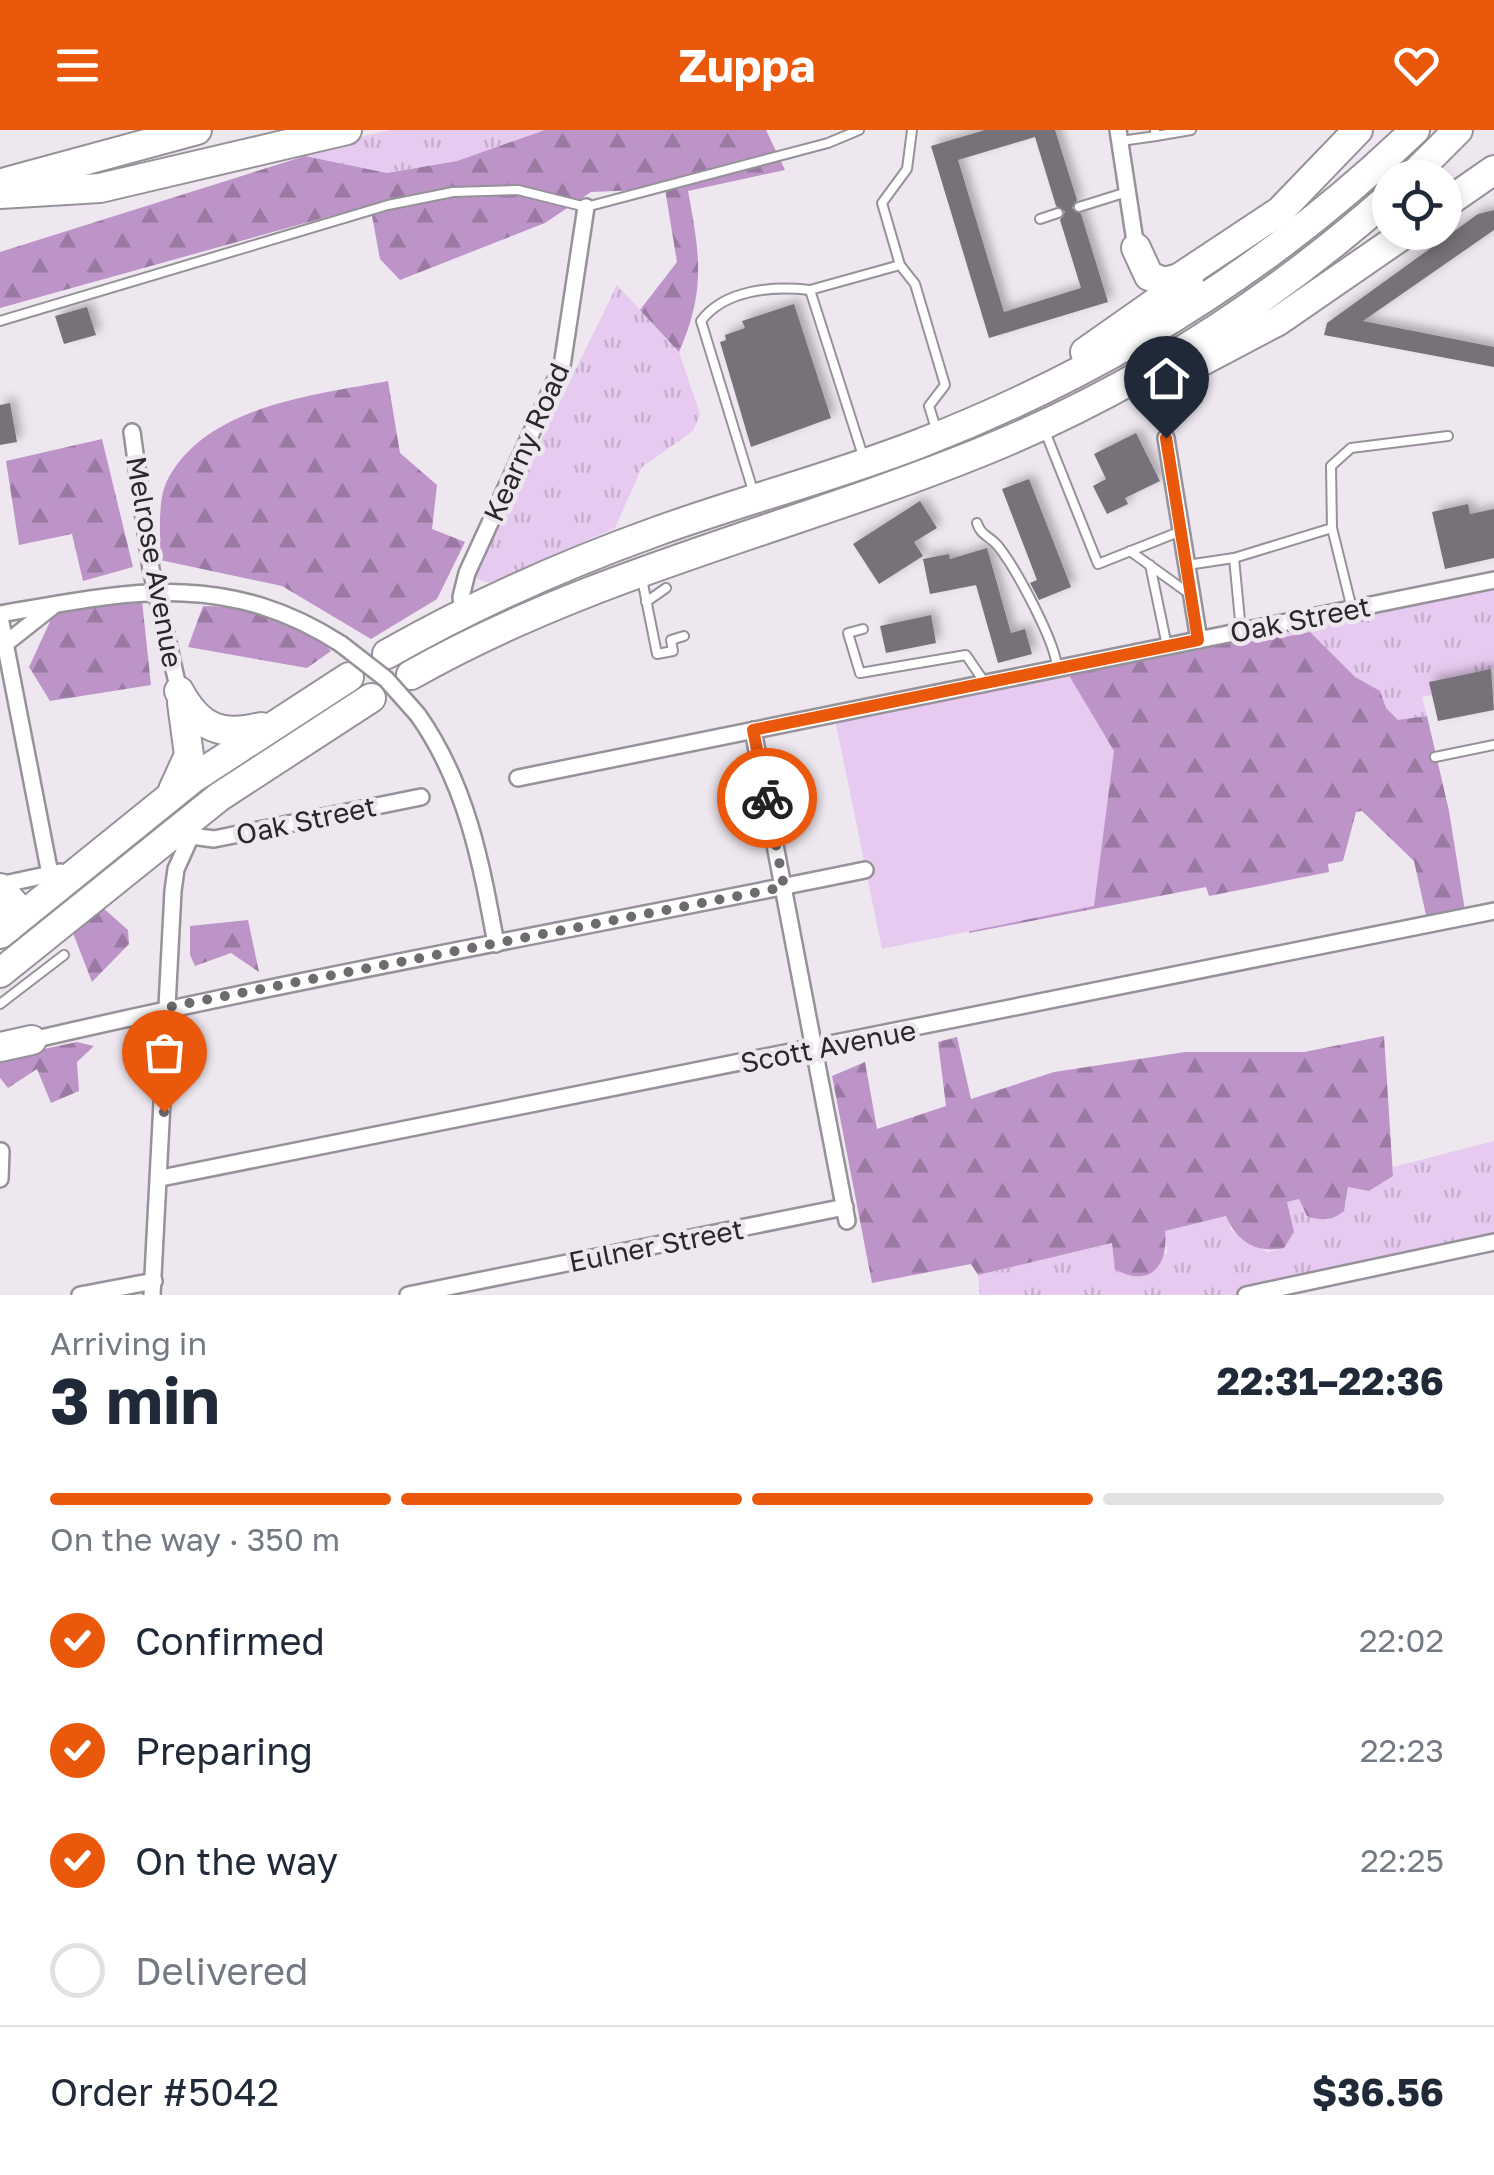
<!DOCTYPE html>
<html lang="en">
<head>
<meta charset="utf-8">
<style>
	:root { --surface:#fff; --page:#f2f2f3; --text:#1f2937; --muted:#747a83; --line:#e0e1e3; --accent:#ea580c }
	body { margin:0; font-family:"Golos Text",sans-serif; background:var(--page); color:var(--text); height:100vh; display:flex; flex-direction:column; font-size:38px; white-space:nowrap }
	* { box-sizing:border-box; margin:0 }
	p { font-size:32px; color:var(--muted) }
	.icon { flex:none; width:55px; height:55px; fill:none; stroke:currentColor; stroke-width:2; stroke-linecap:round; stroke-linejoin:round }
	.map { position:relative; height:1165px; overflow:hidden }
	.side { display:flex; flex-direction:column; background:var(--surface); flex:1 }
	.side>* { flex:none }
	.controls { position:absolute; left:1372px; top:30px; display:grid; gap:20px }
	.controls a { display:grid; place-items:center; width:90px; height:90px; border-radius:50%; background:var(--surface); box-shadow:0 5px 15px #0003; font-size:50px }
	.pin { position:absolute; display:grid; place-items:center; width:85px; height:85px; color:#fff; margin:-102px -42px; border-radius:50% 50% 50% 0; rotate:-45deg; box-shadow:0 0 10px #0007 }
	.pin .icon { rotate:45deg }
	.courier { position:absolute; display:grid; place-items:center; width:100px; height:100px; margin:-50px; border:8px solid #ea580c; border-radius:50%; background:#fff; color:#222; box-shadow:0 2px 12px #0007 }
	.headline em { font-style:normal; font-weight:700 }
	.headline div { display:flex; flex-direction:column-reverse }
	.headline { display:flex; align-items:center; justify-content:space-between; height:170px; padding:0 50px }
	h1 { font-size:65px; font-weight:700; line-height:75px }
	.bar { display:grid; grid-template-columns:repeat(4,1fr); gap:15px 10px; align-content:center; height:120px; padding:0 50px }
	.bar i { height:12px; border-radius:8px; background:var(--line) }
	.bar .current { background:var(--accent) }
	.bar p { grid-column:span 4 }
	.line { display:flex; align-items:center; gap:25px; padding:0 50px; border-top:2px solid var(--line) }
	.line div { flex:1 }
	ol { padding:0 50px; list-style:none }
	li { display:flex; align-items:center; gap:30px; height:110px }
	li p { margin-inline-start:auto }
	li .icon { padding:10px; border-radius:50%; background:var(--accent); color:#fff; stroke-width:4 }
	li:last-child { color:var(--muted) }
	li i { width:55px; height:55px; border:5px solid var(--line); border-radius:50% }
	header { display:flex; justify-content:space-between; align-items:center; height:130px; padding:0 50px; background:var(--accent); color:#fff; font-size:45px; font-weight:700 }
	.map>svg:first-child { display:block }
	.grass { fill:url(#grass-tufts) }
	.forest { fill:url(#forest-firs) }
	.park { fill:#e7caef }
	.building { fill:#777279; fill-rule:evenodd; filter:url(#shadow) }
	.lines { fill:none; stroke-linecap:round; stroke-linejoin:round }
	.lane-casing { stroke:#979199; stroke-width:12 }
	.street-casing { stroke:#979199; stroke-width:20 }
	.highway-casing { stroke:#979199; stroke-width:32 }
	.lane { stroke:#fff; stroke-width:8 }
	.street { stroke:#fff; stroke-width:15 }
	.highway { stroke:#fff; stroke-width:28 }
	.street-bridge-casing { stroke:#979199; stroke-width:20; stroke-linecap:butt }
	.street-bridge { stroke:#fff; stroke-width:15 }
	.done { stroke:#6e6a6f; stroke-width:10; stroke-dasharray:0 18 }
	.route { stroke:#ea580c; stroke-width:12 }
	.labels { text-anchor:middle; dominant-baseline:central; stroke-width:9; stroke-linejoin:round; paint-order:stroke }
	.street-label { font-size:28px; fill:#29272a; stroke:#eee7ef }
</style>
</head>
<body>
<header><svg class="icon" aria-label="menu" viewBox="0 0 24 24"><path d="M4 6h16M4 12h16M4 18h16"/></svg>Zuppa<svg class="icon" aria-label="heart" viewBox="0 0 24 24"><path d="M12 20l-8-8c-3-5 5-10 8-4 3-6 11-1 8 4z"/></svg></header>
<div class="map">
<svg width="1494" height="1165" viewBox="0 0 1494 1165">
	<defs>
		<pattern id="grass-tufts" width="24" height="20" patternUnits="userSpaceOnUse" patternTransform="scale(2.5)"><rect width="24" height="20" fill="#e7caef"/><path d="M3 7l-1-3M5 7V3M7 7l1-3M15 17l-1-3M17 17v-4M19 17l1-3" fill="none" stroke="#c6aecd"/></pattern>
		<pattern id="forest-firs" width="22" height="20" patternUnits="userSpaceOnUse" patternTransform="scale(2.5)"><rect width="22" height="20" fill="#bd94c8"/><path d="M5 1l3.5 6h-7zM16 11l3.5 6h-7z" fill="#9a79a3"/></pattern>
		<filter id="shadow"><feDropShadow dx="5.5" dy="-5.5" stdDeviation="5" flood-color="#0004"/></filter>
	</defs>
	<rect width="100%" height="100%" fill="#eee7ef"/>
	<g class="grass">
		<path d="M 390,0 L 545,0 L 457,31 L 387,43 L 305,26 L 324,15 Z"/>
		<path d="M 617,155 L 679,222 L 700,284 L 693,301 L 642,337 L 615,398 L 490,453 L 474,448 Z"/>
		<path d="M 1494,450 L 1494,539 L 1430,552 L 1432,565 L 1422,567 L 1427,586 L 1391,592 L 1267,496 Z"/>
		<path d="M 1494,1011 L 1494,1113 L 1246,1165 L 980,1165 L 978,1145 L 1113,1113 L 1167,1124 L 1165,1101 L 1227,1086 L 1231,1100 L 1268,1122 L 1284,1118 L 1293,1102 L 1286,1072 L 1299,1069 L 1307,1086 L 1327,1090 L 1346,1073 L 1348,1057 L 1393,1046 L 1393,1037 Z"/>
	</g>
	<g class="forest">
		<path d="M 545,0 L 766,0 L 785,40 L 688,61 C 700,125 706,160 679,222 L 640,180 L 677,132 L 665,59 L 591,62 L 545,93 L 400,150 L 380,129 L 370,75 L 0,178 L 0,122 L 305,26 L 387,43 L 457,31 Z"/>
		<path d="M 388,251 L 400,323 L 437,355 L 432,399 L 465,412 L 437,469 L 371,509 L 282,456 L 160,430 C 161,408 157,373 166,353 C 203,276 313,265 388,251 Z"/>
		<path d="M 102,309 L 133,437 L 83,451 L 72,404 L 19,415 L 6,331 Z"/>
		<path d="M 97,466 L 142,471 L 151,555 L 50,571 L 29,537 L 53,485 Z"/>
		<path d="M 203,476 L 288,478 L 331,521 L 307,538 L 188,517 Z"/>
		<path d="M 1267,496 L 1285,507 L 1310,502 L 1355,547 L 1380,561 L 1386,578 L 1398,590 L 1427,586 L 1449,681 L 1466,787 L 1428,794 L 1414,731 L 1362,681 L 1356,682 L 1343,731 L 1328,734 L 1329,742 L 1209,766 L 1206,757 L 969,803 L 972,751 L 1072,551 L 1064,537 Z"/>
		<path d="M 103,778 L 128,800 L 129,814 L 92,852 L 73,803 Z"/>
		<path d="M 248,790 L 259,842 L 231,823 L 195,836 L 190,825 L 190,796 Z"/>
		<path d="M 1384,906 L 1393,1046 L 1369,1061 L 1348,1057 L 1344,1081 C 1332,1091 1321,1091 1307,1086 L 1299,1069 L 1287,1072 L 1294,1102 L 1284,1118 C 1257,1124 1236,1111 1226,1086 L 1165,1101 C 1169,1135 1150,1159 1115,1139 L 1112,1113 L 978,1145 L 971,1134 L 872,1153 L 832,946 L 865,932 L 877,999 L 946,976 L 938,912 L 957,907 L 971,969 L 1054,942 L 1185,922 L 1304,922 Z"/>
		<path d="M 77,912 L 94,916 L 77,932 L 79,961 L 51,973 L 37,939 L 8,958 L 0,948 L 0,928 Z"/>
	</g>
	<path class="park" d="M 1064,537 L 1114,621 L 1094,776 L 882,819 L 834,584 Z"/>
	<g class="building">
		<path d="M 985,0 L 1055,0 L 1077,70 L 1072,78 L 1081,84 L 1108,172 L 989,208 L 931,16 ZM 1035,7 L 1056,76 L 1065,82 L 1060,90 L 1081,158 L 1004,182 L 958,30 Z"/>
		<path d="M 1494,80 L 1494,100 L 1363,191 L 1494,217 L 1494,237 L 1324,205 L 1327,193 L 1478,84 Z"/>
		<path d="M 794,174 L 831,288 L 751,317 L 720,212 L 726,210 L 725,205 L 745,198 L 742,191 Z"/>
		<path d="M 87,177 L 96,205 L 64,214 L 55,186 Z"/>
		<path d="M 10,273 L 17,312 L 0,315 L 0,275 Z"/>
		<path d="M 1136,303 L 1160,351 L 1125,368 L 1128,374 L 1107,384 L 1093,356 L 1106,349 L 1094,324 Z"/>
		<path d="M 1029,349 L 1071,457 L 1039,470 L 1030,453 L 1037,450 L 1002,359 Z"/>
		<path d="M 920,371 L 937,398 L 914,412 L 923,426 L 879,454 L 853,414 Z"/>
		<path d="M 1468,374 L 1470,384 L 1494,379 L 1494,428 L 1445,439 L 1432,382 Z"/>
		<path d="M 987,418 L 1011,503 L 1025,499 L 1032,524 L 998,533 L 976,455 L 930,464 L 923,429 L 949,424 L 950,429 Z"/>
		<path d="M 931,485 L 936,513 L 886,523 L 880,496 Z"/>
		<path d="M 1491,539 L 1494,580 L 1438,591 L 1429,552 Z"/>
	</g>
	<g class="lines">
		<g class="lane-casing">
			<g id="lane">
				<path d="M 912,0 L 907,39 L 882,73 L 900,135 L 915,154 L 945,255 L 929,276 L 937,302"/>
				<path d="M 1156,6 L 1191,0"/>
				<path d="M 1121,11 L 1156,6 L 1155,0"/>
				<path d="M 1079,77 L 1127,62"/>
				<path d="M 1040,89 L 1058,83"/>
				<path d="M 0,191 L 388,75 L 453,62 L 518,60 L 586,77 L 828,13 L 859,0"/>
				<path d="M 1044,299 L 1098,434 L 1181,401"/>
				<path d="M 864,329 L 810,160 L 900,135"/>
				<path d="M 754,364 L 701,191 C 725,159 773,156 810,160"/>
				<path d="M 977,393 C 981,406 990,406 998,416 C 1015,437 1057,514 1057,539"/>
				<path d="M 1332,398 L 1331,336 L 1351,318 L 1448,306"/>
				<path d="M 1130,421 L 1191,465"/>
				<path d="M 1150,435 L 1167,516"/>
				<path d="M 1187,435 L 1234,428"/>
				<path d="M 642,449 L 657,524 L 673,521 L 671,510 L 684,506"/>
				<path d="M 646,472 L 666,458"/>
				<path d="M 863,499 L 848,503 L 860,543 L 966,525 L 985,553"/>
				<path d="M 1241,501 L 1234,428 L 1332,398 L 1352,479"/>
				<path d="M 1435,627 L 1494,615"/>
				<path d="M 0,874 L 64,825"/>
			</g>
		</g>
		<g class="street-casing">
			<g id="street">
				<path d="M 1118,0 L 1136,118"/>
				<path d="M 132,302 L 151,439 L 179,561"/>
				<path d="M 1166,308 L 1199,510"/>
				<path d="M 0,484 C 127,462 224,439 341,514"/>
				<path d="M 463,484 L 461,467 L 467,443 L 562,236 L 586,77"/>
				<path d="M 0,487 L 50,744"/>
				<path d="M 5,514 L 52,477"/>
				<path d="M 418,585 C 467,655 481,732 496,814"/>
				<path d="M 753,600 L 847,1091"/>
				<path d="M 518,648 L 1494,450"/>
				<path d="M 0,755 L 60,742"/>
				<path d="M 32,910 C 308,846 587,797 865,740"/>
				<path d="M 161,1048 L 1494,781"/>
				<path d="M 0,1049 L 1,1021"/>
				<path d="M 80,1165 L 154,1151"/>
				<path d="M 152,1165 L 173,761 L 176,739 L 191,706 L 214,709 L 421,667"/>
				<path d="M 408,1165 L 845,1077"/>
				<path d="M 1246,1165 L 1494,1112"/>
			</g>
		</g>
		<g class="highway-casing">
			<g id="highway">
				<path d="M 1410,48 L 1458,0"/>
				<path d="M 6,52 L 197,0"/>
				<path d="M 0,64 L 100,58 L 347,0"/>
				<path d="M 1445,74 L 1494,40"/>
				<path d="M 1136,118 L 1149,146 L 1165,152 L 1179,148 L 1280,81 L 1358,0"/>
				<path d="M 1085,222 L 1189,149"/>
				<path d="M 1149,259 L 1278,191 L 1407,102"/>
				<path d="M 387,524 C 472,476 563,435 655,402 C 743,370 834,347 921,313 C 1106,241 1272,138 1415,0"/>
				<path d="M 411,545 C 591,443 791,399 981,322 C 1132,261 1269,173 1390,66"/>
				<path d="M 179,561 C 199,598 221,607 261,597"/>
				<path d="M 173,660 L 189,625 L 182,573"/>
				<path d="M 0,758 L 15,775 L 9,797"/>
				<path d="M 0,804 L 192,649 L 349,547"/>
				<path d="M 0,843 L 219,667 L 371,568"/>
				<path d="M 0,917 L 32,910"/>
			</g>
		</g>
		<use href="#lane" class="lane"/>
		<use href="#street" class="street"/>
		<use href="#highway" class="highway"/>
		<g class="street-bridge-casing">
			<path id="street-bridge" d="M 341,514 L 386,549 L 418,585"/>
		</g>
		<use href="#street-bridge" class="street-bridge"/>
	</g>
	<g class="lines">
		<path class="done" d="M 164,982 L 169,877 L 784,757 L 767,668"/>
		<path class="route" d="M 767,668 L 753,600 L 1198,510 L 1166,308"/>
	</g>
	<g class="labels">
		<g class="street-label">
			<text transform="translate(526 312) rotate(-66)">Kearny Road</text>
			<text transform="translate(155 432) rotate(80)">Melrose Avenue</text>
			<text transform="translate(1300 489) rotate(-11)">Oak Street</text>
			<text transform="translate(306 690) rotate(-12)">Oak Street</text>
			<text transform="translate(828 916) rotate(-11)">Scott Avenue</text>
			<text transform="translate(656 1115) rotate(-11)">Eulner Street</text>
		</g>
	</g>
</svg>
<div class="controls">
<a><svg class="icon" aria-label="locate" viewBox="0 0 24 24"><circle cx="12" cy="12" r="6"/><path d="M12 2v4M12 18v4M2 12h4M18 12h4"/></svg></a>
</div>
<div class="pin" style="left:164px;top:982px;background:#ea580c"><svg class="icon" aria-label="bag" viewBox="0 0 24 24"><path d="M5 8h14l-1 12H6zM9 8a3 3 0 0 1 6 0"/></svg></div>
<div class="pin" style="left:1166px;top:308px;background:#1f2937"><svg class="icon" aria-label="home" viewBox="0 0 24 24"><path d="M3 11l9-7 9 7M6 9v11h12V9"/></svg></div>
<div class="courier" style="left:767px;top:668px"><svg class="icon" aria-label="bike" viewBox="0 0 24 24"><circle cx="6" cy="16" r="4"/><circle cx="18" cy="16" r="4"/><path d="M6 16l4-8h5l3 8M10 8l3 8H6M13 5h3"/></svg></div>
</div>
<section class="side">
<div class="headline"><div><h1>3 min</h1><p>Arriving in</p></div><em>22:31–22:36</em></div>
<div class="bar"><i class="current"></i><i class="current"></i><i class="current"></i><i></i><p>On the way · 350 m</p></div>
<ol>
<li><svg class="icon" aria-label="check" viewBox="0 0 24 24"><path d="M5 12l5 5 9-10"/></svg>Confirmed<p>22:02</p></li>
<li><svg class="icon" aria-label="check" viewBox="0 0 24 24"><path d="M5 12l5 5 9-10"/></svg>Preparing<p>22:23</p></li>
<li><svg class="icon" aria-label="check" viewBox="0 0 24 24"><path d="M5 12l5 5 9-10"/></svg>On the way<p>22:25</p></li>
<li><i></i>Delivered</li>
</ol>
<div class="line" style="height:130px"><div>Order #5042</div><b>$36.56</b></div>
</section>
</body>
</html>
